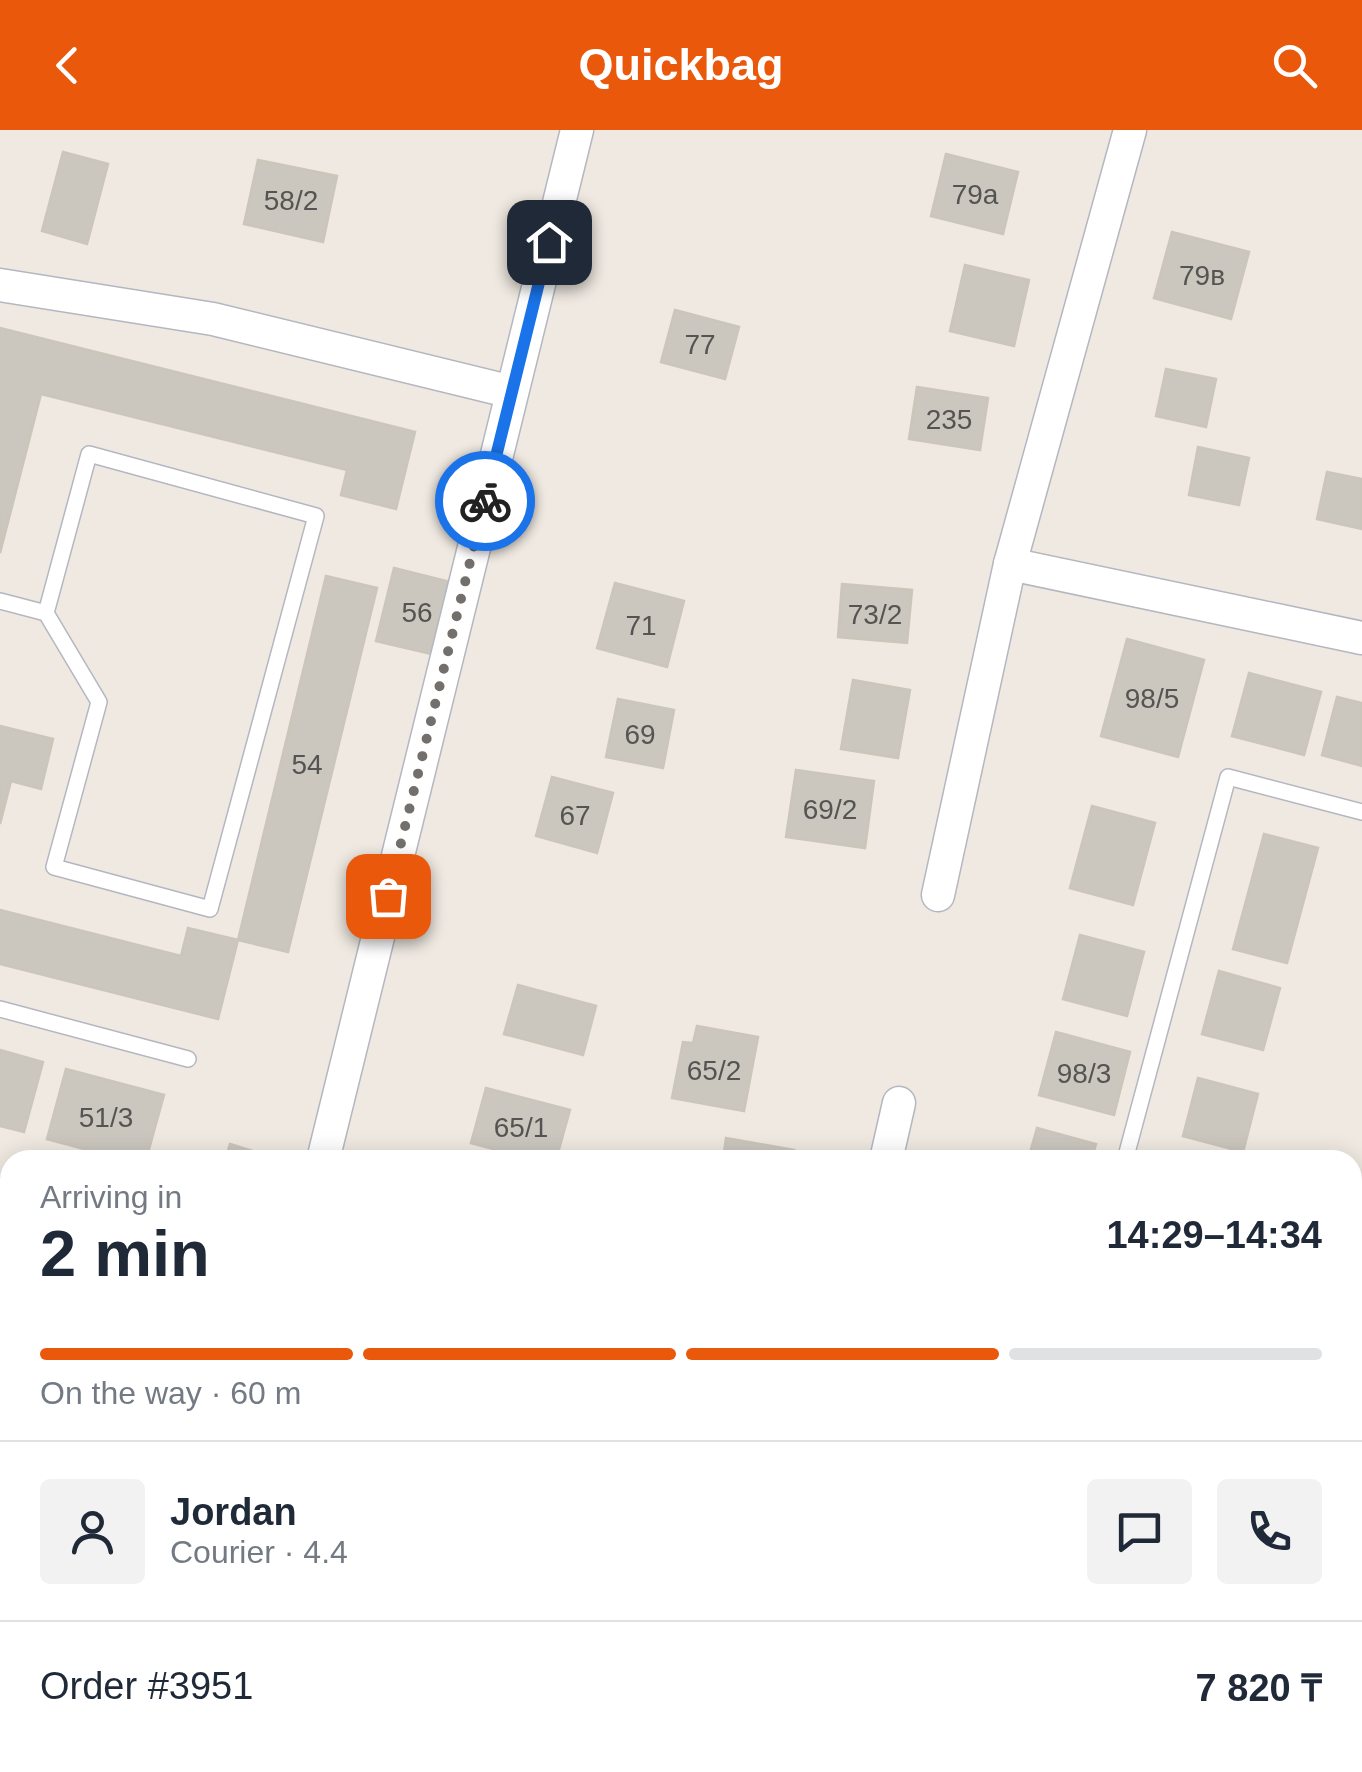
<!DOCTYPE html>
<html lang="en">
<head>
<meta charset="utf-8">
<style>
	:root { --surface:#fff; --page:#f2f2f3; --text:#1f2937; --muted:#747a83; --line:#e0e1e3; --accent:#ea580c }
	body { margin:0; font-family:Helvetica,sans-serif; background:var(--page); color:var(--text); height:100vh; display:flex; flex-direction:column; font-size:38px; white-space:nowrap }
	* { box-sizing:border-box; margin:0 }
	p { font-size:32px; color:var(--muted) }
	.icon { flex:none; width:55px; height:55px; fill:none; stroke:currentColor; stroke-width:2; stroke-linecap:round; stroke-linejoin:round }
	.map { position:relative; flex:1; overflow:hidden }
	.sheet { position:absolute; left:0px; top:1020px; width:1362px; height:622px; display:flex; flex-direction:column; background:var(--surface); border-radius:30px 30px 0 0; box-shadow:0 5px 25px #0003 }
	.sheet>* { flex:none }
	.pin { position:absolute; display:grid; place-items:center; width:85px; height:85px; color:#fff; margin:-42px; border-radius:20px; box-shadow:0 5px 15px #0006 }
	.courier { position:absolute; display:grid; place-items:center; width:100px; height:100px; margin:-50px; border:8px solid #1a73e8; border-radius:50%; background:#fff; color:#222; box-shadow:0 2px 12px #0007 }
	.headline em { font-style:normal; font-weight:600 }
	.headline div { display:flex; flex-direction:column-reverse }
	.headline { display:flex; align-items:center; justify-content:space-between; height:170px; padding:0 40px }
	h1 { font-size:65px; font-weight:600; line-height:75px }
	.bar { display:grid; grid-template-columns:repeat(4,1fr); gap:15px 10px; align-content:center; height:120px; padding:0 40px }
	.bar i { height:12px; border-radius:8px; background:var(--line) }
	.bar .selected { background:var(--accent) }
	.bar p { grid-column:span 4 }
	.line { display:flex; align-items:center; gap:25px; padding:0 40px; border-top:2px solid var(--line) }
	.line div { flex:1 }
	.round { display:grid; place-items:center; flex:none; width:105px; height:105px; border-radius:10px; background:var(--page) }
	header { display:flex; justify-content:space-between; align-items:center; height:130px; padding:0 40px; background:var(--accent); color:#fff; font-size:45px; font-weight:600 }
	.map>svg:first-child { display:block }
	.building { fill:#cbc7bf; stroke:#cbc5ba; stroke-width:2.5 }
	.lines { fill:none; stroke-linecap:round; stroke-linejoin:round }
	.service-casing { stroke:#b4b7c1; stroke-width:18 }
	.minor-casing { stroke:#b4b7c1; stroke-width:35 }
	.service { stroke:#fff; stroke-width:15 }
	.minor { stroke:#fff; stroke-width:32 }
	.done { stroke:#726f6d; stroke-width:10; stroke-dasharray:0 18 }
	.route { stroke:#1a73e8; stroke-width:12 }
	.labels { text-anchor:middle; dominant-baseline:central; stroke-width:8; stroke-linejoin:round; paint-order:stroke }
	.number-label { font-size:28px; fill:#555452 }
</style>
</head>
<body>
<header><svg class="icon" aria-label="back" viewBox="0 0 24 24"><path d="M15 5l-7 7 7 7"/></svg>Quickbag<svg class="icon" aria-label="search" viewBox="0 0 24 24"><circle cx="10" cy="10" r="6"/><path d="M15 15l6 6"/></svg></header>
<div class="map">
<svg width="1362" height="1642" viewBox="0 0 1362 1642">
	<rect width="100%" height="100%" fill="#efe9e1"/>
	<g class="building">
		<path d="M 63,22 L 108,34 L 87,114 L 42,101 Z"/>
		<path d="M 946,24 L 1018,42 L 1003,104 L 931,86 Z"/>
		<path d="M 258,30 L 337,46 L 323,112 L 244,94 Z"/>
		<path d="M 1172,102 L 1249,122 L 1231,189 L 1154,168 Z"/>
		<path d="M 965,135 L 1029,150 L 1014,216 L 950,201 Z"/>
		<path d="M 675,180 L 739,197 L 725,249 L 661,232 Z"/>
		<path d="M 0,198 L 415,302 L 396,379 L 341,365 L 347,340 L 41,264 L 0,423 Z"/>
		<path d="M 1166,239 L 1216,249 L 1206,297 L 1156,286 Z"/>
		<path d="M 917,257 L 988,268 L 980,320 L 909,309 Z"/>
		<path d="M 1198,317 L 1249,328 L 1239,375 L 1189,365 Z"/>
		<path d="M 1327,342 L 1362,349 L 1362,399 L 1317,389 Z"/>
		<path d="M 394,438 L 458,454 L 440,526 L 376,511 Z"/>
		<path d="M 326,446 L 377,458 L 288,822 L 238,810 Z"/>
		<path d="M 615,453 L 684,471 L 667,537 L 597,518 Z"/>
		<path d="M 842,454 L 912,460 L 907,513 L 838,507 Z"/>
		<path d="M 1127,509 L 1204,530 L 1178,627 L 1101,606 Z"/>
		<path d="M 1249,543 L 1321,562 L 1304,625 L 1232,606 Z"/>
		<path d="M 853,550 L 910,560 L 898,628 L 841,619 Z"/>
		<path d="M 1337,567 L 1362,573 L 1362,636 L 1322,625 Z"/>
		<path d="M 618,569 L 674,580 L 663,638 L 606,627 Z"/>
		<path d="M 0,596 L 53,609 L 41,659 L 11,651 L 0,694 Z"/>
		<path d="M 796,640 L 874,651 L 865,718 L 786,707 Z"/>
		<path d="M 552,647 L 613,663 L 597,723 L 536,706 Z"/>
		<path d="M 1092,676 L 1155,693 L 1133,775 L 1070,758 Z"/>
		<path d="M 1264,704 L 1318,718 L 1287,833 L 1233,819 Z"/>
		<path d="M 0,780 L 181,826 L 188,798 L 238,810 L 218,889 L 0,834 Z"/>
		<path d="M 1080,805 L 1144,822 L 1127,886 L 1063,869 Z"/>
		<path d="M 1219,841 L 1280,858 L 1263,920 L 1202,904 Z"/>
		<path d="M 518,855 L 596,876 L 583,925 L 504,904 Z"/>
		<path d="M 697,896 L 758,907 L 744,981 L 672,968 L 683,912 L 693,913 Z"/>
		<path d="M 1056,902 L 1130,922 L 1114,985 L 1039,965 Z"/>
		<path d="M 0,920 L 43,932 L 24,1002 L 0,996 Z"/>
		<path d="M 66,939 L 164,965 L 146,1030 L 125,1030 L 47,1009 Z"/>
		<path d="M 1198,948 L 1258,964 L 1243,1022 L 1183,1006 Z"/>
		<path d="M 486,958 L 570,980 L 556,1030 L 535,1030 L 471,1013 Z"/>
		<path d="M 1037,998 L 1096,1014 L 1091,1030 L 1028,1030 Z"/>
		<path d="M 726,1008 L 794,1020 L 792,1030 L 723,1030 Z"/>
		<path d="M 230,1014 L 282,1030 L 225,1030 Z"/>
		<path d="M 1352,1079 L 1362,1082 L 1362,1137 L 1352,1134 Z"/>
		<path d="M 1352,1158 L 1362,1161 L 1362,1221 L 1352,1218 Z"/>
		<path d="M 10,1163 L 10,1254 L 0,1251 L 0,1202 Z"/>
		<path d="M 1352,1244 L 1362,1247 L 1361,1306 L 1352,1303 Z"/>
		<path d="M 1352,1363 L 1362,1366 L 1362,1435 L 1352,1432 Z"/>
		<path d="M 0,1382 L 10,1385 L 10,1441 L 0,1438 Z"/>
		<path d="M 44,1632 L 101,1632 L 98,1642 L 42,1642 Z"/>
		<path d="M 866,1632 L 942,1632 L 940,1642 L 863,1642 Z"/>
	</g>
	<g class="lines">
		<g class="service-casing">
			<g id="service">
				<path d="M 0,471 L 46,483 L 99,572 L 54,737 L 210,779 L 316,386 L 89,324 L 46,483"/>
				<path d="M 0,879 L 188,929"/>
				<path d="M 1125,1030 L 1228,647 L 1362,682"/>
				<path d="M 0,1295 L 10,1297"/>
				<path d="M 1352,1336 L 1362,1338"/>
				<path d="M 0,1466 L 10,1468"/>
				<path d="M 22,1642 L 25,1632"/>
			</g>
		</g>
		<g class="minor-casing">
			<g id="minor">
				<path d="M 0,155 L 213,189 L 512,262"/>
				<path d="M 1010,434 L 1362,508"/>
				<path d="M 938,765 L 1010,434 L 1130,0"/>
				<path d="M 323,1030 L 577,0"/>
				<path d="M 886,1030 L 899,973"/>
				<path d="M 192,1642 L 194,1632"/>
				<path d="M 543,1642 L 545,1632"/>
				<path d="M 991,1642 L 993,1632"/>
			</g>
		</g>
		<use href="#service" class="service"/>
		<use href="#minor" class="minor"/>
	</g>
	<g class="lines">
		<path class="done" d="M 388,766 L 485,371"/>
		<path class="route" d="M 485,371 L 549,112"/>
	</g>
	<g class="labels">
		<g class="number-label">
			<text x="975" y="64">79а</text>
			<text x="291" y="70">58/2</text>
			<text x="1202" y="145">79в</text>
			<text x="700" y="214">77</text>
			<text x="949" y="289">235</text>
			<text x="417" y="482">56</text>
			<text x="875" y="484">73/2</text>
			<text x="641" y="495">71</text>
			<text x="1152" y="568">98/5</text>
			<text x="640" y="604">69</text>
			<text x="307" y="634">54</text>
			<text x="830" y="679">69/2</text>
			<text x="575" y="685">67</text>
			<text x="714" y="940">65/2</text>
			<text x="1084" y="943">98/3</text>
			<text x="106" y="987">51/3</text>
			<text x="521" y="997">65/1</text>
		</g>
	</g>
</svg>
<div class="pin" style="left:388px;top:766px;background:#ea580c"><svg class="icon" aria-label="bag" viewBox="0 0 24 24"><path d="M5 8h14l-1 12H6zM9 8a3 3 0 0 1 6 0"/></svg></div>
<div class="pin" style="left:549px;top:112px;background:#1f2937"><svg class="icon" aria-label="home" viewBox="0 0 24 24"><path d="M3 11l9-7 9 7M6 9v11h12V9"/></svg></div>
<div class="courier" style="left:485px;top:371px"><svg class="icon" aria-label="bike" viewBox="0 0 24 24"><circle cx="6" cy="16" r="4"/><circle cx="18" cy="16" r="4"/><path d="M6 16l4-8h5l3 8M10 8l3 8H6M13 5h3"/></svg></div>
<section class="sheet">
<div class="headline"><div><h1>2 min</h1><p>Arriving in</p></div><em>14:29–14:34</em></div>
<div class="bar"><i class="selected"></i><i class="selected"></i><i class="selected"></i><i></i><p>On the way · 60 m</p></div>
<div class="line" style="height:180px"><a class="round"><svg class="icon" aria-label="person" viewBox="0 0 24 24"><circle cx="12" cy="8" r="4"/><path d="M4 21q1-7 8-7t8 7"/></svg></a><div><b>Jordan</b><p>Courier · 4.4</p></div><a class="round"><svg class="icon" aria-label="chat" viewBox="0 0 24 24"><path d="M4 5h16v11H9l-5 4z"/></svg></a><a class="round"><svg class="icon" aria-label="phone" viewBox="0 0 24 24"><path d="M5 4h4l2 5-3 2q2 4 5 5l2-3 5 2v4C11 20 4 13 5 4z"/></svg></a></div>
<div class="line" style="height:130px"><div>Order #3951</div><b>7 820 ₸</b></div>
</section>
</div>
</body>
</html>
